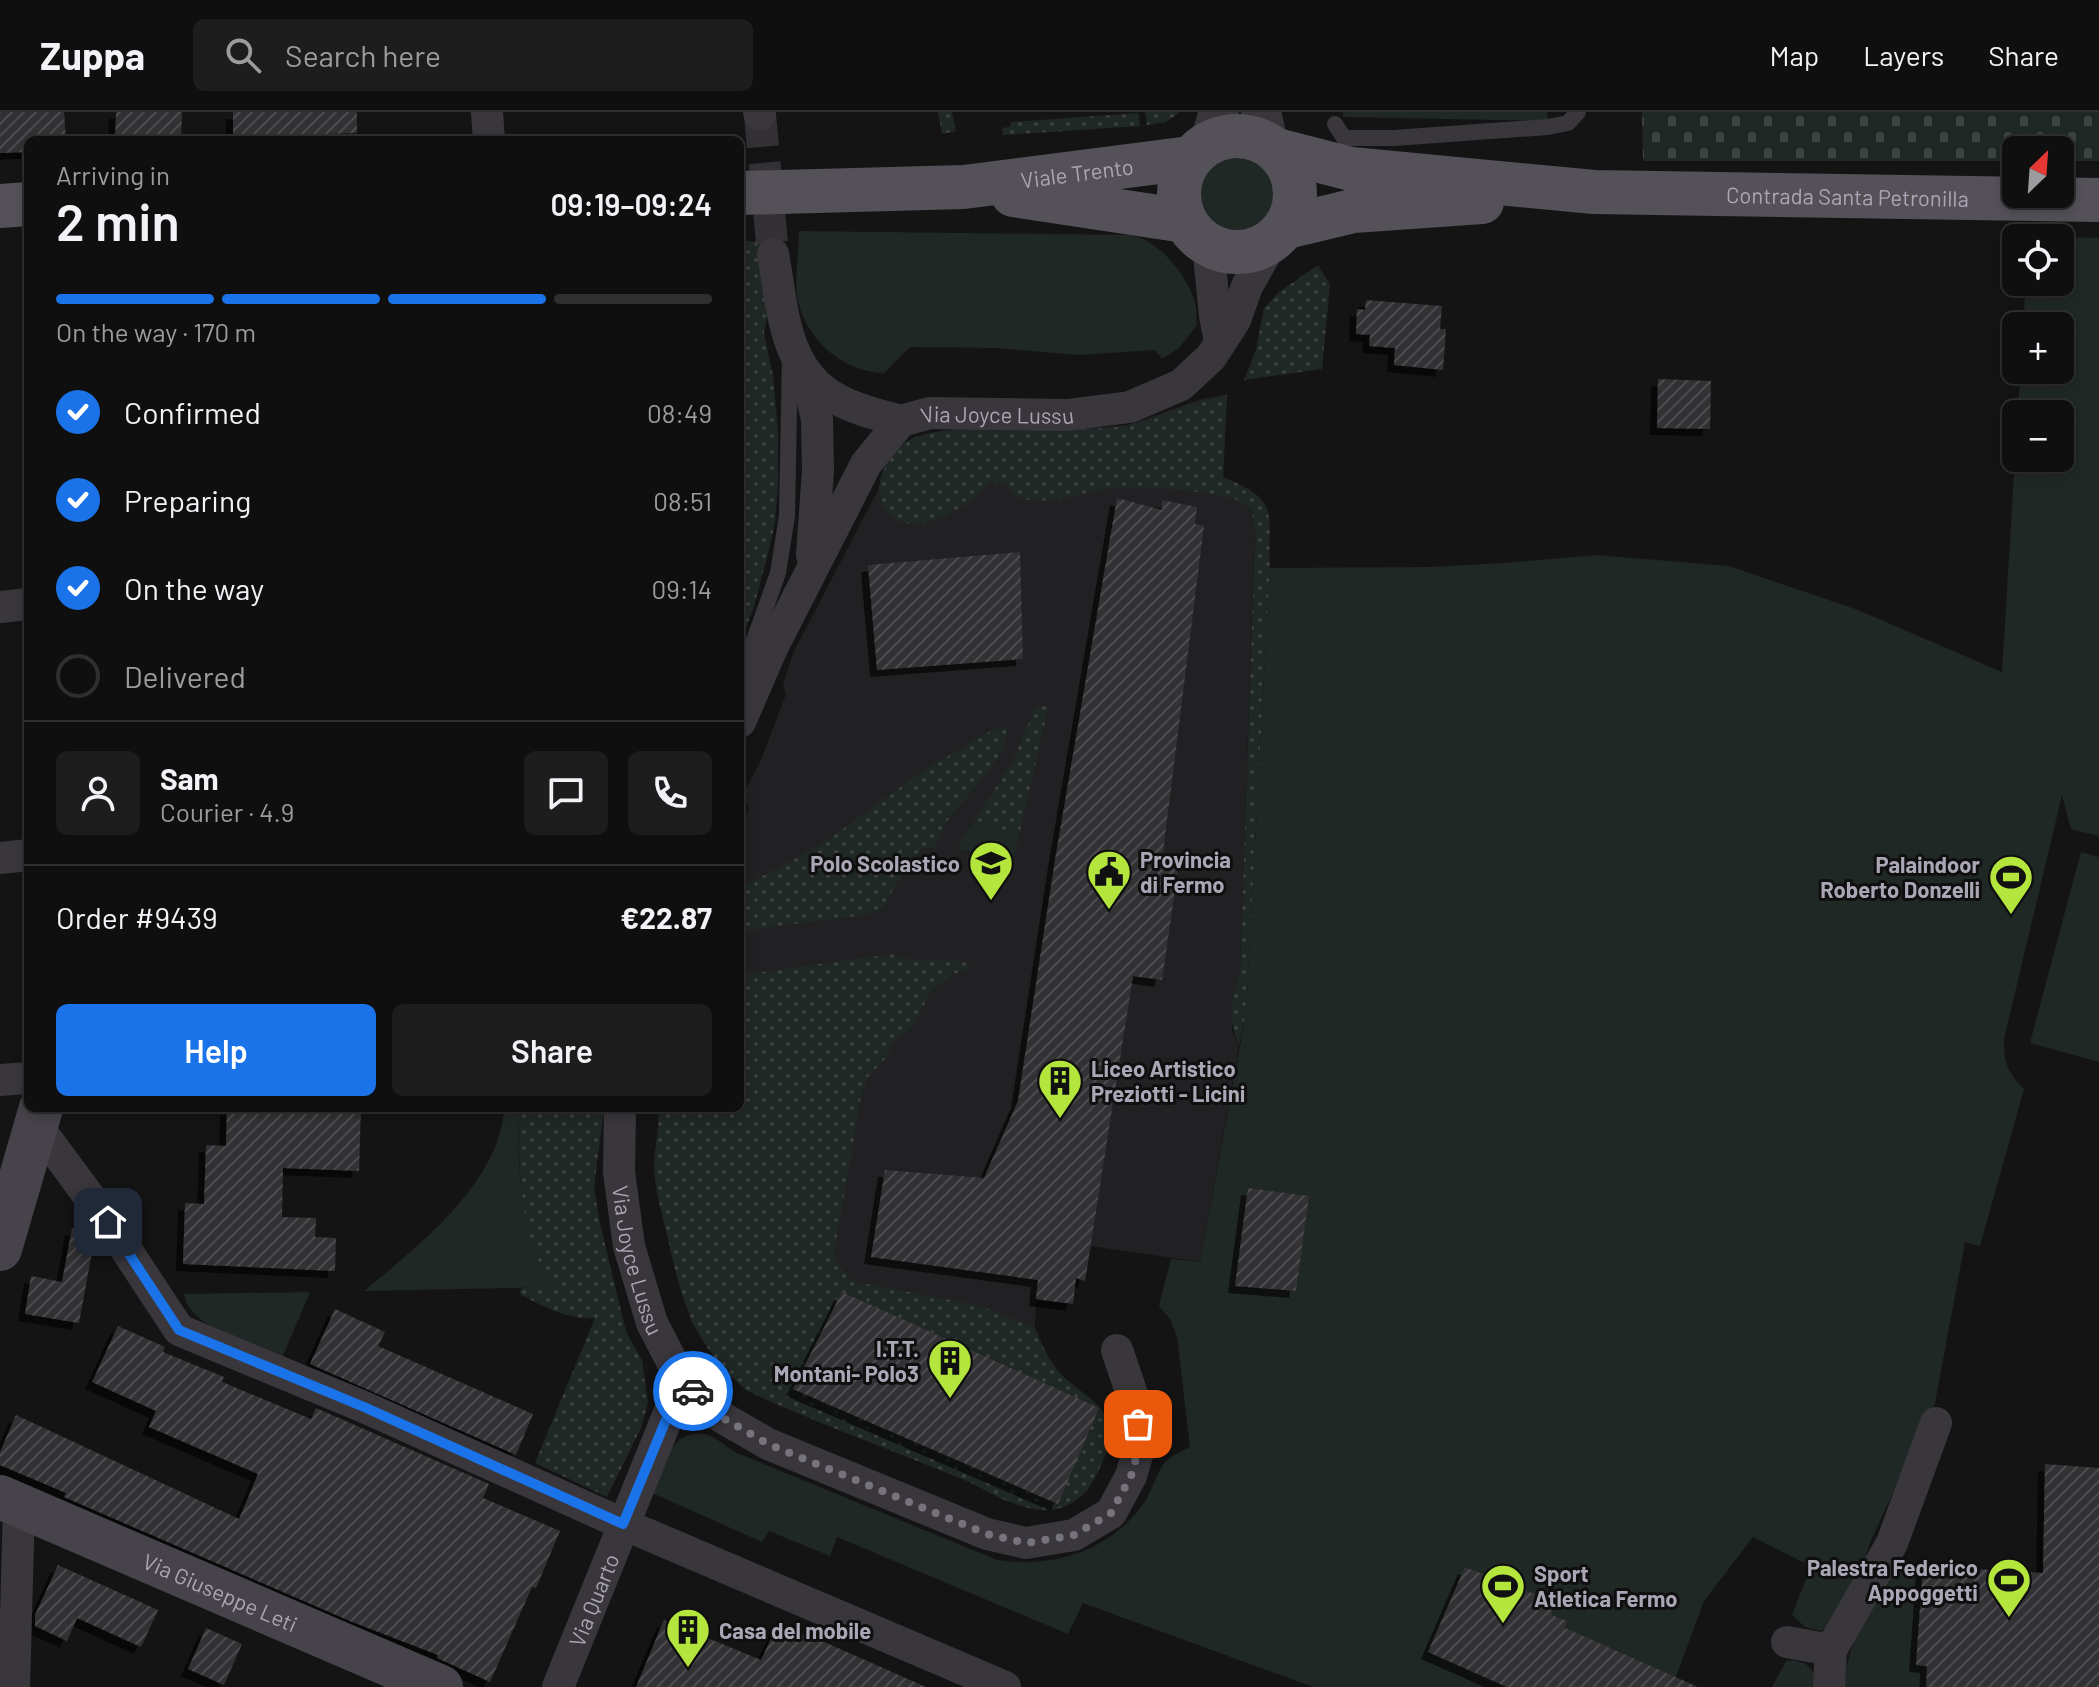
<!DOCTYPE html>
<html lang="en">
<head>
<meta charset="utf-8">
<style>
	:root { --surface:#100f10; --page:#1e1d1e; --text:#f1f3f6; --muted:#9c9c9f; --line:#302f30; --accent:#1a73e8 }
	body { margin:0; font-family:Barlow,sans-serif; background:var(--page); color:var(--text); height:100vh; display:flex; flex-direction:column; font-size:30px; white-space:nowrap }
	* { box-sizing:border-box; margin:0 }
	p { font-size:26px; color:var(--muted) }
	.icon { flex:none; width:44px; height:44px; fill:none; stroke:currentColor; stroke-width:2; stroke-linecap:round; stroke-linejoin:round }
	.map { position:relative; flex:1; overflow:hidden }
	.details { position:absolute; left:24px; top:24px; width:720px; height:976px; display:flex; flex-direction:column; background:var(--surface); border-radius:12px; box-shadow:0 4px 12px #0003,0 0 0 2px var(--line) }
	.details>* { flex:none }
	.needle { width:52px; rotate:25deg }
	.controls { position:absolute; left:2002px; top:24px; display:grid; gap:16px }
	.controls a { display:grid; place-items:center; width:72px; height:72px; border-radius:12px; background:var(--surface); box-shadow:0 4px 12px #0003,0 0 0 2px var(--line); font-size:40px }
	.pin { position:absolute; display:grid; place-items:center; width:68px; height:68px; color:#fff; margin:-34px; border-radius:16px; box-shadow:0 4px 12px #0006 }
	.courier { position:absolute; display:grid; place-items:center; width:80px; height:80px; margin:-40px; border:6px solid #1a73e8; border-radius:50%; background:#fff; color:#222; box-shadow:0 2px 10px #0007 }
	.overview em { font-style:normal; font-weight:600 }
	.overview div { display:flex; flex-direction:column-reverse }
	.overview { display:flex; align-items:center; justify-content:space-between; height:136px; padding:0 32px }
	h1 { font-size:52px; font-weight:600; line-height:60px }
	.bar { display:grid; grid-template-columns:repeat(4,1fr); gap:12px 8px; align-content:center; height:96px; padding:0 32px }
	.bar i { height:10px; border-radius:6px; background:var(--line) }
	.bar .current { background:var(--accent) }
	.bar p { grid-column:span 4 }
	.line { display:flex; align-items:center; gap:20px; padding:0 32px; border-top:2px solid var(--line) }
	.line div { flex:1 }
	.round { display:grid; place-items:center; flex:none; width:84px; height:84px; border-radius:12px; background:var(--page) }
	ol { padding:0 32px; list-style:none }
	li { display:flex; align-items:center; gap:24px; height:88px }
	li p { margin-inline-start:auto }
	li .icon { padding:8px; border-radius:50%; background:var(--accent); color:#fff; stroke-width:4 }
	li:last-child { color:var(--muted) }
	li i { width:44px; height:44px; border:4px solid var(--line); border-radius:50% }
	.action { display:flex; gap:16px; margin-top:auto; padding:16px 32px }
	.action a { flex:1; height:92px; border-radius:12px; background:var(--accent); color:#fff; font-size:32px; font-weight:600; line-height:92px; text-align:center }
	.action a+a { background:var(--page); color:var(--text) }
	header { display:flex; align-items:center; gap:48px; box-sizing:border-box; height:112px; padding:0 40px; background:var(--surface); border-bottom:2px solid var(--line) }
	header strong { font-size:38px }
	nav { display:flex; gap:44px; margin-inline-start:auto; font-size:28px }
	.search { width:560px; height:72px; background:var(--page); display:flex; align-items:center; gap:20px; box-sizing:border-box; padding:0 28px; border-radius:12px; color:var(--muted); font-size:30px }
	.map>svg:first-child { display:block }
	.built { fill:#212022 }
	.grass { fill:url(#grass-dots) }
	.cemetery { fill:url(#cemetery-stones) }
	.green { fill:#202826 }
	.building { fill:url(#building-hatch); filter:url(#shadow) }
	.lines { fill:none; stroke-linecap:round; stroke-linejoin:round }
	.minor-tunnel { stroke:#333135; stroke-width:32; stroke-dasharray:32 16; stroke-linecap:butt }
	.service { stroke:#39373c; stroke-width:16 }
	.minor { stroke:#39373c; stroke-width:32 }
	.tertiary { stroke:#39373c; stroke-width:40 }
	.secondary { stroke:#46434a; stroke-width:44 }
	.primary { stroke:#545159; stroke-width:44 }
	.done { stroke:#76737d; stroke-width:8; stroke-dasharray:0 14.4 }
	.route { stroke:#1a73e8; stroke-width:10 }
	.labels { text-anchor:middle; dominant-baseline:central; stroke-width:6; stroke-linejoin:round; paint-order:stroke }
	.street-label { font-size:22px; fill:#aba6b5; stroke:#100f10 }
	.poi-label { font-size:22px; font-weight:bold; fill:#aba6b5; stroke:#100f10; text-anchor:start }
</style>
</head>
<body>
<header>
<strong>Zuppa</strong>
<div class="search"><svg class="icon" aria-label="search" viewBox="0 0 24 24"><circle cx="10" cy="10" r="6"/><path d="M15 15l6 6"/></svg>Search here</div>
<nav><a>Map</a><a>Layers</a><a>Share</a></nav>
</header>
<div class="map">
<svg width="2099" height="1575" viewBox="0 0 2099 1575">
	<defs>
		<pattern id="grass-dots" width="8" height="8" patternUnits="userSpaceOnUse" patternTransform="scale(2)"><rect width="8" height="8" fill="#202826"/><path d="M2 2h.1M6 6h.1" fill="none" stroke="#3e4443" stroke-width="1.8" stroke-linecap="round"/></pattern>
		<pattern id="cemetery-stones" width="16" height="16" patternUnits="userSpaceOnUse" patternTransform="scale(2)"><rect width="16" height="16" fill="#202826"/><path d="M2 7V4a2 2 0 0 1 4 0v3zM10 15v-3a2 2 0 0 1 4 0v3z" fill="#3e4443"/></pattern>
		<pattern id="building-hatch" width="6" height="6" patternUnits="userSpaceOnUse" patternTransform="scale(2)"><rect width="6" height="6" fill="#323134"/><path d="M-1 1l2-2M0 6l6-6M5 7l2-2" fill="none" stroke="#4d4c4f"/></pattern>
		<filter id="shadow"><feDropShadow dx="-7" dy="7" stdDeviation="0" flood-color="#0009"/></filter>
	</defs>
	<rect width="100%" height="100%" fill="#151415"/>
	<path class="built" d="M 1227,283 L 1223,365 L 1239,388 L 1252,398 L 1255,407 L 1240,862 L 1235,874 L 1232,919 L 1239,934 L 1200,1150 L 1091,1134 L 1085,1169 L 1076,1166 L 1073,1192 L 1036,1188 L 1035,1216 L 1047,1243 L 1061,1263 L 1100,1296 L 1106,1303 L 1110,1319 L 1105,1345 L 1088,1378 L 1076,1389 L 1059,1397 L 1041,1398 L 1003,1388 L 966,1368 L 775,1292 L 746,1278 L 722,1257 L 691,1209 L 668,1128 L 656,1074 L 654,1053 L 659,1008 L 658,996 L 740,996 L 740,718 L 749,697 L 743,682 L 761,648 L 786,582 L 783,573 L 793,541 L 878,378 L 892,345 L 905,330 L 923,323 L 950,318 L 1079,317 L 1129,313 L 1201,287 Z"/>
	<g class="grass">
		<path d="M 938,0 L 952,0 L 956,19 L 942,22 Z"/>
		<path d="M 1145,0 L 1180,0 L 1166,10 L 1147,13 Z"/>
		<path d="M 1138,1 L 1140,14 L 1003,23 L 1002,16 L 1010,15 L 1011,10 Z"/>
		<path d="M 740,129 L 768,130 L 769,195 L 764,221 L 773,264 L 778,319 L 778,374 L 775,411 L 769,438 L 753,498 L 740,530 Z"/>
		<path d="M 1318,153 L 1330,173 L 1322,257 L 1244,268 L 1256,238 L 1264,196 L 1279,180 Z"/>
		<path d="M 1227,283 L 1223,365 C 1282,389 1267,400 1270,456 L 1246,901 L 1239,934 C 1228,908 1230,887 1240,861 L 1255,422 L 1252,398 C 1247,395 1242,390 1237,388 C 1215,379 1138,373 1114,376 C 1082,379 1041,399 1012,382 L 1009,375 L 991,369 C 972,393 912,432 887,399 C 878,388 878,378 881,365 C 884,353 895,338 905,331 C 942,303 1075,325 1128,313 C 1162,305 1192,289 1227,283 Z"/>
		<path d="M 1049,593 L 1014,745 L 956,737 L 1013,649 L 1035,596 Z"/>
		<path d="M 1002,615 L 1007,616 C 1010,644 965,684 949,707 C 942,715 939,726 934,736 L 923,736 L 907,753 L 883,796 L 865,803 L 740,819 L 740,776 L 822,732 L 924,658 L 989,620 Z"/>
		<path d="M 891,842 C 916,854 944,843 970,852 L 968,857 L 954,862 L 931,879 L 915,912 L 892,933 L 887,945 L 868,965 L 861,984 L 834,1141 L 840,1155 L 852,1169 L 981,1194 L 1035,1216 C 1042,1233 1049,1250 1062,1263 C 1078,1280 1106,1291 1109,1316 C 1110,1322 1108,1328 1107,1334 C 1100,1367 1077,1402 1039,1398 C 1009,1394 987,1377 960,1366 C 889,1337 816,1311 746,1278 C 691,1230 681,1187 666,1118 C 661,1098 655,1077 654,1057 C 654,1036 660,1017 658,996 L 740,996 L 740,863 Z"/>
		<path d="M 518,996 L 604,996 L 594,1075 L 599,1107 L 626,1220 L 642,1248 L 648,1291 L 641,1316 L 607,1385 L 535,1351 L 595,1206 C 568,1208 544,1195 520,1182 L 521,1176 L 552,1174 C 516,1125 520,1054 518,996 Z"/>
	</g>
	<path class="cemetery" d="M 1642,0 L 2099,0 L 2099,49 L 2060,49 L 2060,38 L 2016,38 L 2016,49 L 1643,49 Z"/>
	<g class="green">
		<path d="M 1343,0 L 1547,0 L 1548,9 L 1343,5 Z"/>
		<circle cx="1236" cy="82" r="47"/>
		<path d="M 799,119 L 1132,123 C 1160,130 1184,160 1194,187 C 1197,194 1196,205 1197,213 L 1179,236 L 1162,247 L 1155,238 L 1079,243 L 995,236 L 910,235 L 884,261 C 844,260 807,229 798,189 C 794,170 799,139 799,119 Z"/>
		<path d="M 2029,124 L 2099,126 L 2099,724 L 2071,717 L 2062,683 L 2004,927 C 2004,951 2007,959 2024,977 L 1980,1134 L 1965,1130 L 1935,1291 L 1871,1428 L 1853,1482 L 1832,1514 L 1821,1519 L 1805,1515 L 1792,1503 L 1811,1454 L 1753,1425 L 1704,1489 L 1672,1575 L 1313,1575 L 1083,1491 L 1068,1522 L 837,1425 L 830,1444 L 769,1419 L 762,1430 L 650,1380 C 660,1357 671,1317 704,1322 C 713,1323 728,1336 737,1341 L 997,1448 C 1051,1456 1106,1441 1141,1395 C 1152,1382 1155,1364 1164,1351 C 1170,1344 1182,1339 1190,1335 L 1177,1224 L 1170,1207 L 1159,1194 L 1171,1147 L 1200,1150 L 1246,901 L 1270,456 L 1430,455 L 1504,451 L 1596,443 L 1729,454 L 1858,498 L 2002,560 L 2016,331 L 2016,346 L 2060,346 L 2060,302 L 2018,302 L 2020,258 L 2060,258 L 2060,214 L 2023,214 L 2026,170 L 2060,170 L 2060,126 L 2029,126 Z"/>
		<path d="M 973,710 L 1019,722 L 1014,745 L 956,737 Z"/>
		<path d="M 2081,740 L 2099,745 L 2099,950 L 2030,931 Z"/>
		<path d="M 504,996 L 518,996 C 518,1052 519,1129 553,1175 L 364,1179 C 418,1134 500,1071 504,996 Z"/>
		<path d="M 310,1180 L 282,1246 C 255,1234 188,1215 184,1182 Z"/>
		<path d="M 1910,1451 L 1923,1454 L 1916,1552 L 1927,1554 L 1926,1575 L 1844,1575 C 1846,1532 1871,1495 1890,1457 Z"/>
		<path d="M 1794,1548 L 1806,1552 L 1814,1560 L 1815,1575 L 1772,1575 L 1786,1549 Z"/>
	</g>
	<g class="building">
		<path d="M 0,0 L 64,0 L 66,28 L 28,28 L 28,40 L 0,41 Z"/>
		<path d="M 116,0 L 182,0 L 181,28 L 115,28 Z"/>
		<path d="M 233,0 L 357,0 L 357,21 L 297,23 L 297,28 L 233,28 Z"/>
		<path d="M 1366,188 L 1442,194 L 1440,217 L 1446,217 L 1443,258 L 1394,253 L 1395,236 L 1369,234 L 1370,223 L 1356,222 L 1357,197 L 1365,198 Z"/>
		<path d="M 1658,267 L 1711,269 L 1710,317 L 1657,316 Z"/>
		<path d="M 1117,386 L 1162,398 L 1162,388 L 1197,395 L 1195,412 L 1204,414 L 1162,748 L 1179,750 L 1162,868 L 1133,864 L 1085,1169 L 1076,1166 L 1073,1192 L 1036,1187 L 1038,1168 L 871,1145 L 885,1058 L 984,1066 L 1018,989 L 1056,742 Z"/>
		<path d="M 1020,440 L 1023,547 L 877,558 L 868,453 Z"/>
		<path d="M 227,996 L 361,996 L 359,1059 L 283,1056 L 282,1105 L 316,1106 L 315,1125 L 336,1126 L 335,1159 L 183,1152 L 185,1091 L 204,1092 L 206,1033 L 226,1034 Z"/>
		<path d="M 1248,1076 L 1309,1084 L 1296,1179 L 1235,1174 Z"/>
		<path d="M 72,1116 L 92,1120 L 95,1124 L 79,1211 L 25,1202 L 31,1164 L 62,1170 Z"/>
		<path d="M 842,1180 L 1099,1296 L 1058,1392 L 793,1277 Z"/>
		<path d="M 335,1197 L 385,1220 L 378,1234 L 533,1302 L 516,1343 L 310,1252 Z"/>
		<path d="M 118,1214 L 165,1235 L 163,1240 L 224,1265 L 222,1270 L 311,1307 L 316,1296 L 489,1372 L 483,1386 L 560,1419 L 536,1476 L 532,1475 L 490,1570 L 437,1546 L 438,1543 L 350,1509 L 64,1385 L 66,1381 L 0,1353 L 0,1340 L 16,1303 L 239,1407 L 258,1362 L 149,1315 L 156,1299 L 92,1270 Z"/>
		<path d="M 2045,1352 L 2099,1356 L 2099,1575 L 1926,1575 L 1927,1554 L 1916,1553 L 1923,1454 L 2043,1461 Z"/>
		<path d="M 58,1453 L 158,1498 L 141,1535 L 77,1506 L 67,1529 L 35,1514 L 35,1503 Z"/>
		<path d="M 1465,1455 L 1555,1490 L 1551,1503 L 1567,1509 L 1565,1516 L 1698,1575 L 1507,1575 L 1428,1540 Z"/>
		<path d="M 664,1508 L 761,1548 L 779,1510 L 926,1575 L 636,1575 Z"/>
		<path d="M 206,1516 L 242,1532 L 224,1573 L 188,1557 Z"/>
	</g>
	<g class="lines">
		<path class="minor-tunnel" d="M 760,3 L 773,142"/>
		<g class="service">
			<path d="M 1335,12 L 1344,26 L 1394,26 L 1548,15 L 1568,11 L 1578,0"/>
			<path d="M 743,584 L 743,559 L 778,461 L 787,404 L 790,242"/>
		</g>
		<g class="minor">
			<path d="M 487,0 L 489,28"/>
			<path d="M 759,0 L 760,3"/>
			<path d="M 1208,133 L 1215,204 L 1220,229"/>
			<path d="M 773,142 C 783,195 783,259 837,287 C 856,298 880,303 901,309"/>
			<path d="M 807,265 L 817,307 L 818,359 L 812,443"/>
			<path d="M 0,495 L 28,492"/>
			<path id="s1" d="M 740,610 L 772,536 L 866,352 L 901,309 L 930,301 L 1067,303 L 1130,295 L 1181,273 L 1211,245 L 1235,208 L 1247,174 L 1272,130"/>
			<path d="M 0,746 L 28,743"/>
			<path d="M 0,968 L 28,966"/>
			<path id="s2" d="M 620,996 L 619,1060 L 629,1134 L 652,1211 L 682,1269 L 723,1306 L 768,1332 L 987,1422 L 1026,1431 L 1074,1423 L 1111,1401 L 1131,1364 L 1141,1329 L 1136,1294 L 1117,1238"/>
			<path d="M 37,1014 L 108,1110 L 179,1218 L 364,1295 L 623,1412 L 1005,1575"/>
			<path d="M 1787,1530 L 1831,1538"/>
			<path d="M 14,1575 L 19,1395"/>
			<path id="s3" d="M 558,1575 L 682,1269"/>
			<path d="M 1829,1575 L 1831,1538 L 1892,1431 L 1936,1311"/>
		</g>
		<g class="tertiary">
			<path d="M 1261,0 L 1268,31"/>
			<path d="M 1210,30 L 1219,0"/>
		</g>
		<g class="secondary">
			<path d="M 0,1137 L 41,996"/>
			<path id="s4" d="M 0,1385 L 441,1575"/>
		</g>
		<g class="primary">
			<circle cx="1237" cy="82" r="58"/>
			<path id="s5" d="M 1277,38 L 1351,57 L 1594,80 L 2099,88"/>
			<path id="s6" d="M 740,81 L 964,75 L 1190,46"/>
			<path d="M 1013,83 L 1185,109"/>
			<path d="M 0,94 L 28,92"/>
			<path d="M 1286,115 L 1353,99 L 1482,90"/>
		</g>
	</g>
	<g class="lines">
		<path class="done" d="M 693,1279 L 723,1306 L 768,1332 L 987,1422 L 1026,1431 L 1074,1423 L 1111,1401 L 1131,1364 L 1141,1329 L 1138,1312"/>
		<path class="route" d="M 108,1110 L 179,1218 L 364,1295 L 623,1412 L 682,1269 L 693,1279"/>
	</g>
	<defs>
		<g id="school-pin" transform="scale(2.3)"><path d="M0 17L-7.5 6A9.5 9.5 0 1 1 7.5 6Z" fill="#b3e53c" stroke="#100f10"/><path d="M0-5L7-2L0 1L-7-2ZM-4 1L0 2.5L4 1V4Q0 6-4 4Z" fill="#111"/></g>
		<g id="civic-pin" transform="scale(2.3)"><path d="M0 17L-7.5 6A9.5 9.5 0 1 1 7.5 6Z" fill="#b3e53c" stroke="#100f10"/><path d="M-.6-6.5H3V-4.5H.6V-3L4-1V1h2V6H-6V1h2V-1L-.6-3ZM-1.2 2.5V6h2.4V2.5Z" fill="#111"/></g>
		<g id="stadium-pin" transform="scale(2.3)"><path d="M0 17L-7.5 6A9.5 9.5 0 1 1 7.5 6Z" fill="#b3e53c" stroke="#100f10"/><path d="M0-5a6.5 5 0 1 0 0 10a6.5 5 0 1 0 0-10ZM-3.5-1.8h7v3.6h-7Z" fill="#111"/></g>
		<g id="building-pin" transform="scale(2.3)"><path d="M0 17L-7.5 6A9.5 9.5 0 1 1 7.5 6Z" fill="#b3e53c" stroke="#100f10"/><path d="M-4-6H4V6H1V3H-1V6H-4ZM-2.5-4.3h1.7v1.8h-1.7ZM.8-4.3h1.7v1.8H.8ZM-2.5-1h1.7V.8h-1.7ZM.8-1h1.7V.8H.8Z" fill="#111"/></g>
	</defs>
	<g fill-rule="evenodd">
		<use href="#school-pin" x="991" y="751"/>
		<use href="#civic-pin" x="1109" y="760"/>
		<use href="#stadium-pin" x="2011" y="765"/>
		<use href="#building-pin" x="1060" y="969"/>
		<use href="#building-pin" x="950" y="1249"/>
		<use href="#stadium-pin" x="2009" y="1468"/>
		<use href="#stadium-pin" x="1503" y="1474"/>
		<use href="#building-pin" x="688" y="1518"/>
	</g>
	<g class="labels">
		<g class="street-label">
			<text stroke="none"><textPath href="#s6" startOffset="338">Viale Trento</textPath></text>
			<text stroke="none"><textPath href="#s5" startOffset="574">Contrada Santa Petronilla</textPath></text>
			<text stroke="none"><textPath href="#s1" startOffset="440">Via Joyce Lussu</textPath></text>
			<text stroke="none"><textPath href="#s2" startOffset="154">Via Joyce Lussu</textPath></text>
			<text stroke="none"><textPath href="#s4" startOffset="240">Via Giuseppe Leti</textPath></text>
			<text stroke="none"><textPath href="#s3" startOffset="94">Via Quarto</textPath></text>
		</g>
		<g class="poi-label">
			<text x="1140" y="747">Provincia<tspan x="1140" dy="25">di Fermo</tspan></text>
			<text x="960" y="751" text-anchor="end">Polo Scolastico</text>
			<text x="1980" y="752" text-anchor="end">Palaindoor<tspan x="1980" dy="25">Roberto Donzelli</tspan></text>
			<text x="1091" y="956">Liceo Artistico<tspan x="1091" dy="25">Preziotti - Licini</tspan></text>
			<text x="919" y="1236" text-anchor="end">I.T.T.<tspan x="919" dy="25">Montani- Polo3</tspan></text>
			<text x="1978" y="1455" text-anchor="end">Palestra Federico<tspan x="1978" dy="25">Appoggetti</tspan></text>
			<text x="1534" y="1461">Sport<tspan x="1534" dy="25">Atletica Fermo</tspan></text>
			<text x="719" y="1518">Casa del mobile</text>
		</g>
	</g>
</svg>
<div class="controls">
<a><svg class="needle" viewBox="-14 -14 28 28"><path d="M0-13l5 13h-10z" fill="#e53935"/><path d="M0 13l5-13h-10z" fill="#9c9c9f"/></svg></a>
<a><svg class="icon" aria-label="locate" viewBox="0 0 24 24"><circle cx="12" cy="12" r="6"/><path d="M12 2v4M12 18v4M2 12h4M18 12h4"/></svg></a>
<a>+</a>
<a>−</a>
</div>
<div class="pin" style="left:1138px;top:1312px;background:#ea580c"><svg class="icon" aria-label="bag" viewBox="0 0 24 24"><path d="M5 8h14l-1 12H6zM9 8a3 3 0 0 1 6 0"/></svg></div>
<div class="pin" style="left:108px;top:1110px;background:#1f2937"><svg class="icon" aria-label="home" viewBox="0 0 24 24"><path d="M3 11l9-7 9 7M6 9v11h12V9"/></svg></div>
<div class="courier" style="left:693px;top:1279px"><svg class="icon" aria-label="car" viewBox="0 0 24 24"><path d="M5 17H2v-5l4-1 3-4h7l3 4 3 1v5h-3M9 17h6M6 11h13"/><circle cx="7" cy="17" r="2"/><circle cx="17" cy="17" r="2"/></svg></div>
<section class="details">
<div class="overview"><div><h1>2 min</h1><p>Arriving in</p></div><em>09:19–09:24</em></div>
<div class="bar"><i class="current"></i><i class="current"></i><i class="current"></i><i></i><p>On the way · 170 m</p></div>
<ol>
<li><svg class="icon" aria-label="check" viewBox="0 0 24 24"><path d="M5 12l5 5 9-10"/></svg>Confirmed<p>08:49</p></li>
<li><svg class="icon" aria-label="check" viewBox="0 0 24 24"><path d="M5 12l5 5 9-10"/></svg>Preparing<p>08:51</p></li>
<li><svg class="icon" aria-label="check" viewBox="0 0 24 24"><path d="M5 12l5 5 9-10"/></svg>On the way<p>09:14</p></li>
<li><i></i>Delivered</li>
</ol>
<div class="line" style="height:144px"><a class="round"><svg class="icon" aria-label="person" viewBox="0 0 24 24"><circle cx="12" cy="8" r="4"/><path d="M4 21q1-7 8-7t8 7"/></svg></a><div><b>Sam</b><p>Courier · 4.9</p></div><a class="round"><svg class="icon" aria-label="chat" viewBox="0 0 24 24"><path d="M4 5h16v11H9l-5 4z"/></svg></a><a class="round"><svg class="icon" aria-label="phone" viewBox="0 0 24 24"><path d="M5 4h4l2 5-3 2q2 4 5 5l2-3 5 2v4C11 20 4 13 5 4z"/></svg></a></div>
<div class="line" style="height:104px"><div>Order #9439</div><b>€22.87</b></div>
<div class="action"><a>Help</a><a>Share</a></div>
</section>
</div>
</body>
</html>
